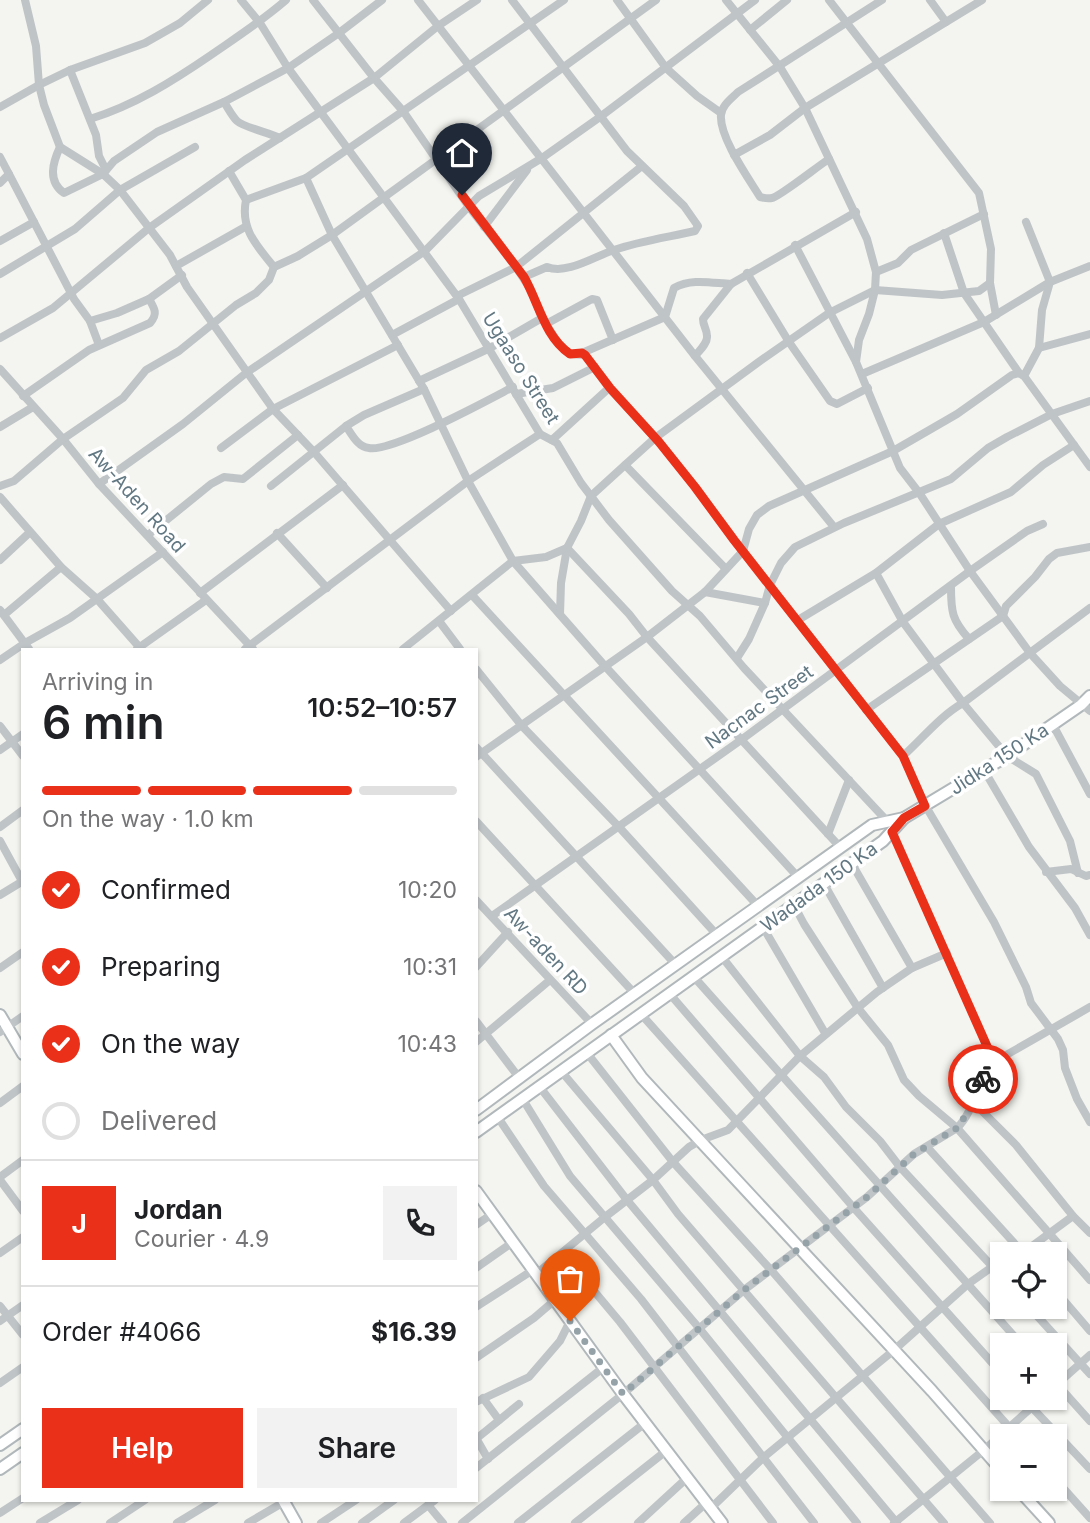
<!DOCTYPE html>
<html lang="en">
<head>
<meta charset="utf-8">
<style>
	:root { --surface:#fff; --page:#f2f2f2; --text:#202124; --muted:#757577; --line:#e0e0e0; --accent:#eb3019 }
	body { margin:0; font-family:Inter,sans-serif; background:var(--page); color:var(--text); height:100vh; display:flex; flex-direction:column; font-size:26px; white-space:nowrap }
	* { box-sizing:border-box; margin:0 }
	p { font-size:23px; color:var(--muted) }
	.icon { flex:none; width:38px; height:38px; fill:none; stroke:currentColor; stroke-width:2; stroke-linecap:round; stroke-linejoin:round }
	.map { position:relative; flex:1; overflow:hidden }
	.drawer { position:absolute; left:21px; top:648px; width:457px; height:854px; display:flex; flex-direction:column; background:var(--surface); border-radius:0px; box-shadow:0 2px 5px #0004 }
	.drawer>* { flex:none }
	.fabs { position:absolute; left:990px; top:1242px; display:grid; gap:14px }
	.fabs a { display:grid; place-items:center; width:77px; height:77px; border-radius:0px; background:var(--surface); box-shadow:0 2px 5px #0004; font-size:35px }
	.pin { position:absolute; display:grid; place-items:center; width:60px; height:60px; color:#fff; margin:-72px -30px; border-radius:50% 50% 50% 0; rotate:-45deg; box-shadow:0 0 7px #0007 }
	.pin .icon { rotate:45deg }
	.courier { position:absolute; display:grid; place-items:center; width:70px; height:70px; margin:-35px; border:5px solid #eb3019; border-radius:50%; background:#fff; color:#222; box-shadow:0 2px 9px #0007 }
	.overview em { font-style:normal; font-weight:600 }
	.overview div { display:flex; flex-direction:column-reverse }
	.overview { display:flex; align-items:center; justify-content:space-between; height:119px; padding:0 21px }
	h1 { font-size:46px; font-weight:600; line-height:52px }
	.bar { display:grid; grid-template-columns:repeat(4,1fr); gap:10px 7px; align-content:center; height:84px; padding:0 21px }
	.bar i { height:9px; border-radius:5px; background:var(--line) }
	.bar .current { background:var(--accent) }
	.bar p { grid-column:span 4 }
	.line { display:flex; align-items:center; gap:18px; padding:0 21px; border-top:2px solid var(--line) }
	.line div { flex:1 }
	.round { display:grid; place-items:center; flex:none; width:74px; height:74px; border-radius:0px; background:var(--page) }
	ol { padding:0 21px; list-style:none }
	li { display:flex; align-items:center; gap:21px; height:77px }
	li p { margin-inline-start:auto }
	li .icon { padding:7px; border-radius:50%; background:var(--accent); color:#fff; stroke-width:4 }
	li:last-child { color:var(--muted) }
	li i { width:38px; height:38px; border:4px solid var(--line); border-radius:50% }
	.primary-button { display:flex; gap:14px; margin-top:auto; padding:14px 21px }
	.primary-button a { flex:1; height:80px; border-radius:0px; background:var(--accent); color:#fff; font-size:28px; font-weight:600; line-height:80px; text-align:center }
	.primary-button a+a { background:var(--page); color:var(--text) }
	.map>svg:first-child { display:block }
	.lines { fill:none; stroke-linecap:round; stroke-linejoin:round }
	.secondary-casing { stroke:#b1b8bb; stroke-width:14 }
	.street { stroke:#bfc4c7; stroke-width:8 }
	.secondary { stroke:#fff; stroke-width:10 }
	.done { stroke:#95a3a9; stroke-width:7; stroke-dasharray:0 12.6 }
	.route { stroke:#eb3019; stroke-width:9 }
	.labels { text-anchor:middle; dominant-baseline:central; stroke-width:7; stroke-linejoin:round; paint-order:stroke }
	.street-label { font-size:19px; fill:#627883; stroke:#fff }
</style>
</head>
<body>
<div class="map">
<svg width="1090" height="1523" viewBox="0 0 1090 1523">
	<rect width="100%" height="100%" fill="#f4f4f0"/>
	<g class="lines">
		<g class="secondary-casing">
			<g id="secondary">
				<path d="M 0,1015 L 23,1054"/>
				<path d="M 611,1035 L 642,1078 L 932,1391 L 1003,1472"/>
				<path d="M 476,1110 L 592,1024 L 872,825 L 904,818"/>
				<path d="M 476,1132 L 883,841 L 904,818 L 1007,756 L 1081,705 L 1090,696"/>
				<path d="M 476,1191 L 623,1394 L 722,1523"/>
				<path d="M 0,1445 L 23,1429"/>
				<path d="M 0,1469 L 23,1453"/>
				<path d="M 1018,1489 L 1049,1523"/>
				<path d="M 283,1500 L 296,1523"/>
			</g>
		</g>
		<g class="street">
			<path d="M 25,0 L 36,46 L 39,85 L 44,105 L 60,147 L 103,174 L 120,190 L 170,255 L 187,287 L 273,409 L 314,452 L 451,611"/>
			<path d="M 241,0 L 260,23 L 288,68 L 459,299 L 540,434 L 557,443 L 581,483 L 609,520 L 672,591 L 700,616 L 744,668 L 888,822"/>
			<path d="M 313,0 L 374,78 L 403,111 L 469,207 L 516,267 L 531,290 L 542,318 L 559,344 L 570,354 L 585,355 L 609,388 L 659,442 L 695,487 L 734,540 L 903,756 L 925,805 L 994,922 L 1026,987 L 1031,1003 L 1058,1039 L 1063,1050 L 1065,1068 L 1077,1099 L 1090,1122"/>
			<path d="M 418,0 L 695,356 L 834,527"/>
			<path d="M 512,0 L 627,151 L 684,206 L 698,226 L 695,231 C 669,237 640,241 614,250 C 595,256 567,275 547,267 L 524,277"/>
			<path d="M 564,0 L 306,178 L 332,235 L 424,389 L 468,481 L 513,561 L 604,665 L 798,877"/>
			<path d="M 617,0 L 666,68 L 697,96 L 721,113"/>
			<path d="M 726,0 L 780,67 L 805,108 L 867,239 L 876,272 L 875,290 L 869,314 L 859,340 L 856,362 L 900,468 L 920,494 L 970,571 L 1030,653 L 1060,686 L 1090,711"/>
			<path d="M 930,0 L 946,22"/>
			<path d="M 750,30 L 787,0"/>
			<path d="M 70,70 L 96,135 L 99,156 L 106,170"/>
			<path d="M 224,102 C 228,108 232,116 237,121 C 243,127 270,133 280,138"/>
			<path d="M 0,107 L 39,85 L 70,70 L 145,43 L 180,23 L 208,0"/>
			<path d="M 90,119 C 135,105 173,81 211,55 C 237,37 262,21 286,0"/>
			<path d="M 60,147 C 53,162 47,181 64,193 L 103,174 L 114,161 L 157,132 L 224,102 L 288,68 L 339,33 L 382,0"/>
			<path d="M 734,155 L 770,135 L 805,108 L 982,0"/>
			<path d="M 0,157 L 9,174 L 0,183"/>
			<path d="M 829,159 C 818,166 779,197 772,198 C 767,199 765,198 760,197 C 749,179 719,137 721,115 C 722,105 731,99 738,92 L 882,0"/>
			<path d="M 229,171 L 246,200 C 240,229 257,246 274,267 L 298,256 L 332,235 L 656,0"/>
			<path d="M 9,174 L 74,299 L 90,321 L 117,313 L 149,299 L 182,275"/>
			<path d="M 246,200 L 306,178"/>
			<path d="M 484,227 L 527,170"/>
			<path d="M 944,233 L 964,293 L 1019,373"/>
			<path d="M 0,241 L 34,222"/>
			<path d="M 795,245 L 856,362"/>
			<path d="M 176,266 L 245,227"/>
			<path d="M 876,272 L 898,263 L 911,250 L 984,214"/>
			<path d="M 747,273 L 789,342 L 830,401 L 837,404 L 868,388"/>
			<path d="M 0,274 L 75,229 L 120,190 L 195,147"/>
			<path d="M 990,283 L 996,315"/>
			<path d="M 457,296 L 516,267 L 642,166"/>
			<path d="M 90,321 L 99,345"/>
			<path d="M 546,324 L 592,299 L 597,300 L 613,340"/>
			<path d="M 392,335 L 459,299"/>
			<path d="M 0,338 L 53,308 L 149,228 L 245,160 L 374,78 L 438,26 L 477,0"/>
			<path d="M 1039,348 L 1090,334"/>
			<path d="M 582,353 L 665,317 L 674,288 C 691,278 712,283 731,284"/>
			<path d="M 695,356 C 699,351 708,343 707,336 C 707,329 703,326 703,319 L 731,284 L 856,212"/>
			<path d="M 0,369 L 63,439 L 99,484 L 253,649"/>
			<path d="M 862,374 L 984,322 L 1050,282 L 1090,266"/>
			<path d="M 1024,376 L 1039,348 L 1042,310 L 1050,282 L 1026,222"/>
			<path d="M 419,381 L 490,348 L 542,318"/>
			<path d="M 516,394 L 553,388 L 595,367"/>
			<path d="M 23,396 L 89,350 L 150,323 C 158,314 155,309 149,299"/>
			<path d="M 346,426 C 352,435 358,447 369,448 C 393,452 488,400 513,387"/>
			<path d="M 0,427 L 33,407"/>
			<path d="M 552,440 L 609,388"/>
			<path d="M 221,448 L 273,409 L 398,345"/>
			<path d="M 625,465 L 726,569"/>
			<path d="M 99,484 L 183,424 L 246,373 L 425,251 L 479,196 L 542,158 L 600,117 L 755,0"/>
			<path d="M 0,486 L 14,481 L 63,439 L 123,398 L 146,370 L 179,351 L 236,305 L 256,293 L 269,280 L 274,267"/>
			<path d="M 271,486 L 346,426 L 364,415 L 424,389"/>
			<path d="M 0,497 L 61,567 L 97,599 L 141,649"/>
			<path d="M 277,533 L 327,588"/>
			<path d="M 148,535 L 211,484 L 224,477 L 243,479 L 298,435"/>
			<path d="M 567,548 L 629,614 L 647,637 L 840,847"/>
			<path d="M 0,560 L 29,533"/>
			<path d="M 876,573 L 903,622 L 963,703 L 1007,756 L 1036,774 L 1070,841 L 1078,873"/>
			<path d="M 951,587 C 951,612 952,620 969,639"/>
			<path d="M 705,592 L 765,603 L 770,585 L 781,563 L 795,547 L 844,523 L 951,479 L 988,448 L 1007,437 L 1052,414 L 1090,401"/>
			<path d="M 200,593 L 343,485"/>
			<path d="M 472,595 L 759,907"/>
			<path d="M 0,610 L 29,649"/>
			<path d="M 560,614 L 561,583 L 567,548"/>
			<path d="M 4,615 L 61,567"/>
			<path d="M 798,620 L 876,573 L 939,524 L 1011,492 L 1043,465 L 1074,445"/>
			<path d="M 439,621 L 460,649"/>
			<path d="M 137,649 L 206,600"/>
			<path d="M 245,649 L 468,481 L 540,434"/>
			<path d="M 403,649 L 513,561 L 546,557 L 567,548 L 581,521 L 591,496 L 625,465 L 655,438 L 760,361 L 829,313 L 875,290 L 942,295 L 979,291 L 990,283 L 991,249 L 979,193 L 829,0"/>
			<path d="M 737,658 L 749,639 L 765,603"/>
			<path d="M 0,660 L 25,643 L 70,618 L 163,552"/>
			<path d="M 476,669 L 522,726 L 619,827 L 717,935"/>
			<path d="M 866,710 L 1003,616 L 1006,606 L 1035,577 L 1049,559 L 1057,553 L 1090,547"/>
			<path d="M 1053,725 L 1090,794"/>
			<path d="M 0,726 L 23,756"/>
			<path d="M 476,747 L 676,965"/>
			<path d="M 0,750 L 23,734"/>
			<path d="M 903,756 C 923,738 940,716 963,703 L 1090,608"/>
			<path d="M 476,757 L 647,637 L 705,592 L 743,551 L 749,529 L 757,515 L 769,506 L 893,451 L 957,414 L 1012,375 L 1019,373 L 1024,376 L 1090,467"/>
			<path d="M 984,770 L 1029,847 L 1075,908 L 1090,935"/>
			<path d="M 476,821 L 635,994"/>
			<path d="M 0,827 L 23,810"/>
			<path d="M 828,834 L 849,780"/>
			<path d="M 0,841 L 23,883"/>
			<path d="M 852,864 L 912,968"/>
			<path d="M 1046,872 L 1071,869 L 1086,876 L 1090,875"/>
			<path d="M 824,884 L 883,988"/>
			<path d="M 0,895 L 23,881"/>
			<path d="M 476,900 L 592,1024"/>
			<path d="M 794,905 L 804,924 L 858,1008 L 888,1045 L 904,1080 L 919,1096 L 957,1128 L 1090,1280"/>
			<path d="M 492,916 L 741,740 L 970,571 L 1027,531 L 1043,524"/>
			<path d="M 763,927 L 825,1033"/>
			<path d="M 722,957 L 800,1056 L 824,1077 L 846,1107 L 880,1141 L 900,1167 L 1003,1278"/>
			<path d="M 476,967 L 508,932"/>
			<path d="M 0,968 L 23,952"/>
			<path d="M 694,977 L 1023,1346"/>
			<path d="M 669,993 L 853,1207 L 1003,1375"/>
			<path d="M 641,1014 L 1018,1437"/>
			<path d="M 476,1021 L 520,1079"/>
			<path d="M 0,1032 L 23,1016"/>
			<path d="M 476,1042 L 550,980"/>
			<path d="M 587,1053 L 673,1162 L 771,1270 L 990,1523"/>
			<path d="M 994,1062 L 1090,1007"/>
			<path d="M 561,1071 L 653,1180 L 678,1214 L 944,1523"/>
			<path d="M 539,1086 L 627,1200 L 897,1523"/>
			<path d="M 522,1098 L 570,1176 L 699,1328 L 857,1523"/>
			<path d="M 0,1103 L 23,1086"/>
			<path d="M 974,1103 L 1016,1145 L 1073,1216 L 1090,1233"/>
			<path d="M 497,1116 L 544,1186 L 641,1299 L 814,1523"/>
			<path d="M 927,1147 L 1025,1255"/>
			<path d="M 0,1177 L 23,1160"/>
			<path d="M 0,1180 L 23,1211"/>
			<path d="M 476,1225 L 492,1214"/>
			<path d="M 0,1253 L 23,1237"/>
			<path d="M 563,1254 L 620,1322 L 773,1523"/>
			<path d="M 1020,1255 L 1073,1216"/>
			<path d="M 476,1268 L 513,1242"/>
			<path d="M 536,1274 L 605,1217 L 653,1180 L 689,1147 L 701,1140 L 728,1130 L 800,1056 L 877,992 L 912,968 L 947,953"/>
			<path d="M 1055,1290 L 1090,1331"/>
			<path d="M 0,1306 L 23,1335"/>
			<path d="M 476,1307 L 533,1270"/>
			<path d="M 1029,1307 L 1090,1374"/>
			<path d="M 0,1321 L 23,1305"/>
			<path d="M 476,1358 L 534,1318 L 555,1300"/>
			<path d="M 1055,1382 L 1090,1421"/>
			<path d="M 0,1383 L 23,1367"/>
			<path d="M 1055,1386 L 1090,1355"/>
			<path d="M 483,1398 L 499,1420"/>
			<path d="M 1023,1398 L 1090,1469"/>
			<path d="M 476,1402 L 529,1377 L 560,1341 L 570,1321"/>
			<path d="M 476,1438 L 488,1459"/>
			<path d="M 476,1439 L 519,1404"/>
			<path d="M 476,1468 L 604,1367"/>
			<path d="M 1055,1479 L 1090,1518"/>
			<path d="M 428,1505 L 443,1523"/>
			<path d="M 711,1508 L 764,1457 L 893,1351 L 968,1284 L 992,1267 L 1003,1266"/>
			<path d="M 0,1513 L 23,1498"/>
			<path d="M 40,1523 L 78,1500"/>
			<path d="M 110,1523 L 145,1500"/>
			<path d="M 177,1523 L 215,1500"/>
			<path d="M 248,1523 L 284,1502"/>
			<path d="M 321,1523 L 356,1500"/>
			<path d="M 362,1523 L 394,1500"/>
			<path d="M 404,1523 L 435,1500"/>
			<path d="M 462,1523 L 623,1394 L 744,1290 L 867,1197 L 914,1154 L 957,1128 C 976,1110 977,1077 994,1062 L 892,832"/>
			<path d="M 518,1523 L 645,1423"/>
			<path d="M 575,1523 L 666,1451"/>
			<path d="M 638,1523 L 687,1478"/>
			<path d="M 684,1523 L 706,1503"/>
			<path d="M 894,1523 L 984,1450 L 1042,1398"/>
		</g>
		<use href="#secondary" class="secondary"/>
	</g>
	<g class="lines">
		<path class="done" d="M 570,1321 L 623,1394 L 744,1290 L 867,1197 L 914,1154 L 957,1128 L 974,1103 L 983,1079"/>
		<path class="route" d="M 462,195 L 524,277 C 539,303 544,336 570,354 L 582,353 L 585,355 L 610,388 L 659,442 L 695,487 L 734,540 L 903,756 L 925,806 L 904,818 L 892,832 L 994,1062 L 988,1067 L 983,1079"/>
	</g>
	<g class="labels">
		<g class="street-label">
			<text transform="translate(521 368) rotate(58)">Ugaaso Street</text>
			<text transform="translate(137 500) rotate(48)">Aw-Aden Road</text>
			<text transform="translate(759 707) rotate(-36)">Nacnac Street</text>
			<text transform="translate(999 759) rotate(-33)">Jidka 150 Ka</text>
			<text transform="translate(819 887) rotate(-36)">Wadada 150 Ka</text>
			<text transform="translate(546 951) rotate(47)">Aw-aden RD</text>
		</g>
	</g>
</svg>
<div class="fabs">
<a><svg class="icon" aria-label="locate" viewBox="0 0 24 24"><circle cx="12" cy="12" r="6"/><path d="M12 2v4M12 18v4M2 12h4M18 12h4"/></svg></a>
<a>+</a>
<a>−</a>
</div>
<div class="pin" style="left:570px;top:1321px;background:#ea580c"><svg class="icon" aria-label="bag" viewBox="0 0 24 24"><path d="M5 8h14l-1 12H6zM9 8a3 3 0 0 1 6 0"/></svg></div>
<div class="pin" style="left:462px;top:195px;background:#1f2937"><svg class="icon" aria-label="home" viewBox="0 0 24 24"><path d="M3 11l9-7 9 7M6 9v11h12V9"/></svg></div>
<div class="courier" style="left:983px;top:1079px"><svg class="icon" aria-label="bike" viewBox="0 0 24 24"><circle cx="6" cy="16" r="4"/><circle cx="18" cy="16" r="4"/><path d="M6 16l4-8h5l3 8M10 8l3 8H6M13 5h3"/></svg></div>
<section class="drawer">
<div class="overview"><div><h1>6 min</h1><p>Arriving in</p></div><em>10:52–10:57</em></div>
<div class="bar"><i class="current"></i><i class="current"></i><i class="current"></i><i></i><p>On the way · 1.0 km</p></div>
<ol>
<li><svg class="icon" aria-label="check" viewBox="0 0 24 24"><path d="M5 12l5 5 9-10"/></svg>Confirmed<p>10:20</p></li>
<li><svg class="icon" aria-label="check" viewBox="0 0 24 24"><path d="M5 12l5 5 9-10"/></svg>Preparing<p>10:31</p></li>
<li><svg class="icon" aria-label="check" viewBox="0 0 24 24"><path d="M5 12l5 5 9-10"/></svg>On the way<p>10:43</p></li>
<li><i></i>Delivered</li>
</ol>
<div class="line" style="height:126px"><b class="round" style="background:var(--accent);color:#fff">J</b><div><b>Jordan</b><p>Courier · 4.9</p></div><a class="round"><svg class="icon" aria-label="phone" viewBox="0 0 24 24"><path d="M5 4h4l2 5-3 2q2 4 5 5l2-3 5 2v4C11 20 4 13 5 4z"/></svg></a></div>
<div class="line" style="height:91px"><div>Order #4066</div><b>$16.39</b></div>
<div class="primary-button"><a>Help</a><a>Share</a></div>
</section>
</div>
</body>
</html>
